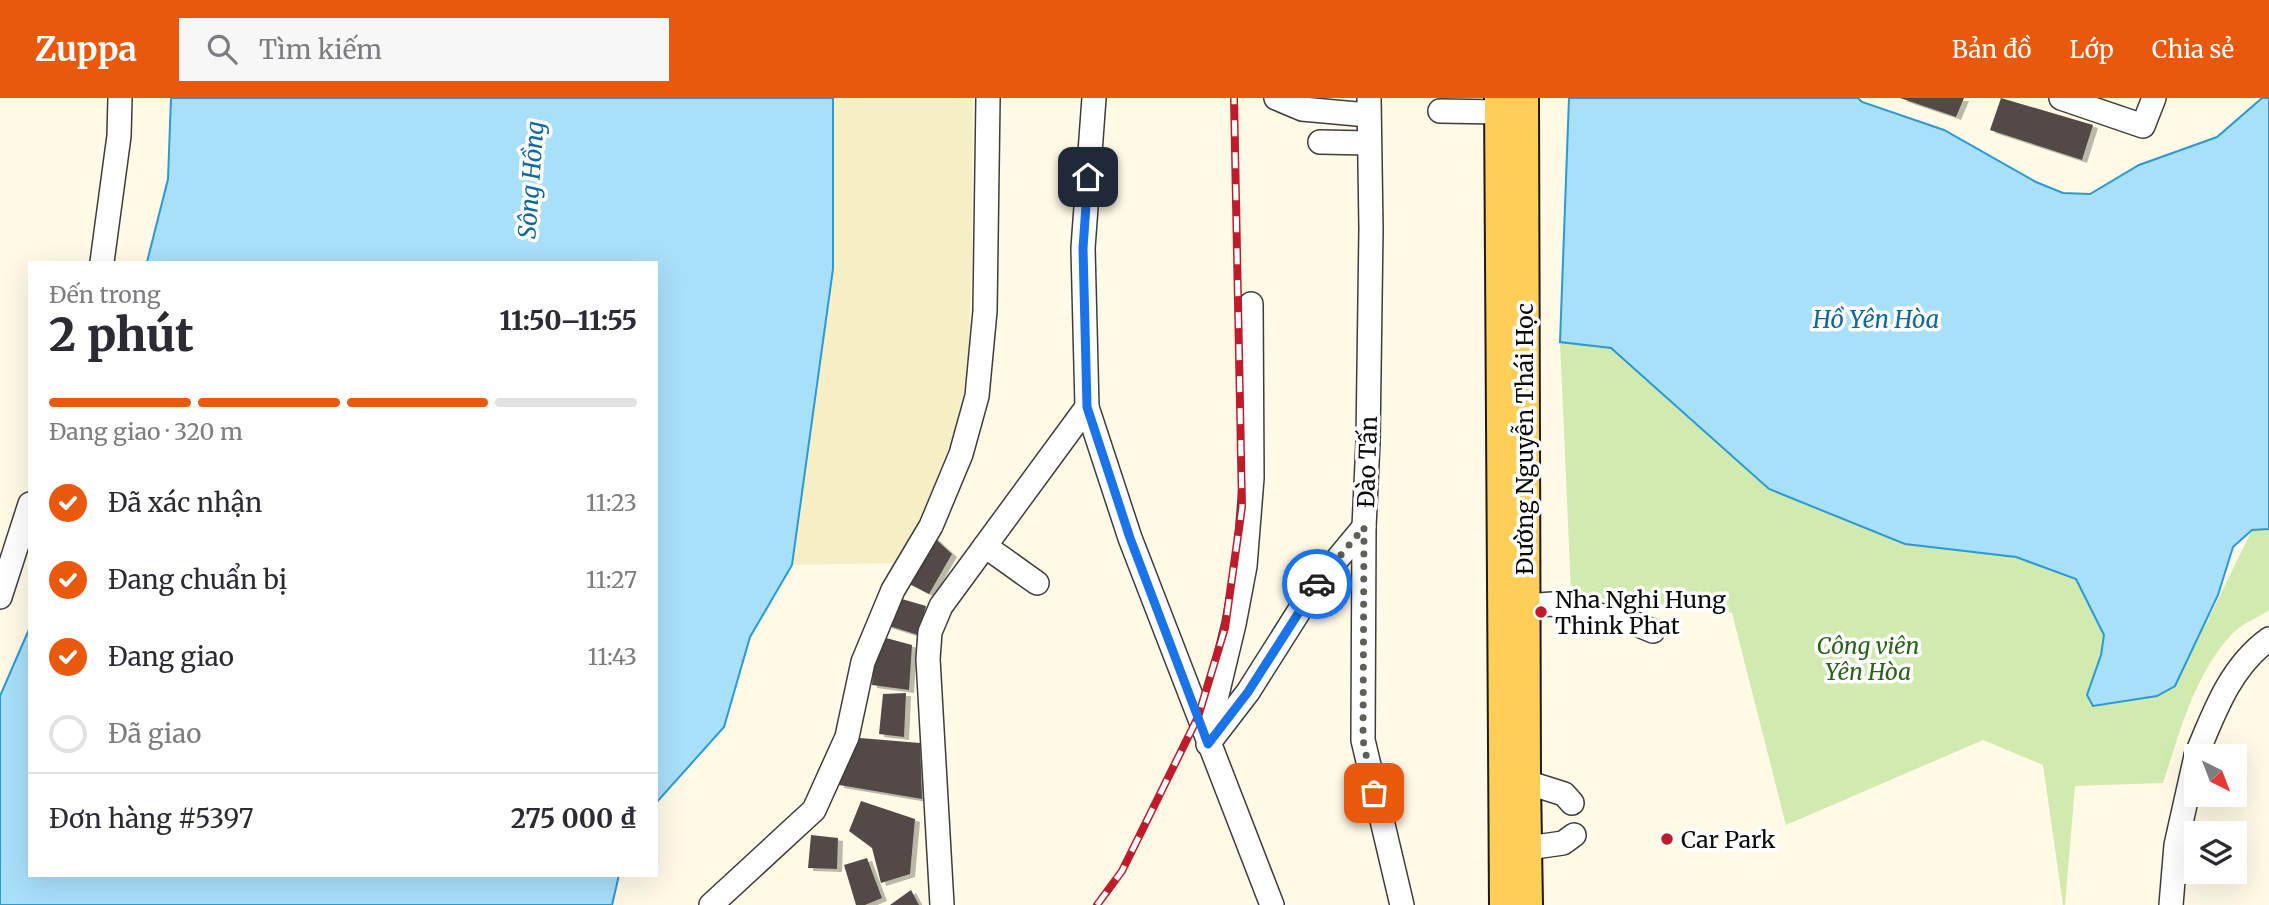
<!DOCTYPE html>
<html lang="vi">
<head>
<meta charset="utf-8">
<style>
	:root { --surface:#fff; --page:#f7f7f7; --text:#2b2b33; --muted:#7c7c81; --line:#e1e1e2; --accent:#ea580c }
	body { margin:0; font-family:Merriweather,serif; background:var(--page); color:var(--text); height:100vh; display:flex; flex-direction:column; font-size:26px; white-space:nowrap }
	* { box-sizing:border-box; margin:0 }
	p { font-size:23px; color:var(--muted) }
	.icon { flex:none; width:38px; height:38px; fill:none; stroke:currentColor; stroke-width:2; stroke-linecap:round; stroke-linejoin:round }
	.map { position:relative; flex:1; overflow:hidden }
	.sheet { position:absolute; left:28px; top:163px; width:630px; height:616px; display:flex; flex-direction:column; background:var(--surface); border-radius:0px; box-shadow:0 7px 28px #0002 }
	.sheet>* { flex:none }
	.needle { width:46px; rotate:138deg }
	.tools { position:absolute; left:2184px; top:646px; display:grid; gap:14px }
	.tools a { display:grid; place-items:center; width:63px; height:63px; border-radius:0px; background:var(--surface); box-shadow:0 7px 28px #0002; font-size:35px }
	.pin { position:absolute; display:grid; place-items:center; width:60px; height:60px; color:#fff; margin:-30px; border-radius:14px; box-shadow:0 4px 10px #0006 }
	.courier { position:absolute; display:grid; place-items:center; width:70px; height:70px; margin:-35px; border:5px solid #1a73e8; border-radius:50%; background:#fff; color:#222; box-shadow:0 2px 9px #0007 }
	.overview em { font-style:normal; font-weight:800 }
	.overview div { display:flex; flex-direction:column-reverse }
	.overview { display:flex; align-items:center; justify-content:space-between; height:119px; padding:0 21px }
	h1 { font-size:46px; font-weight:800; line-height:52px }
	.bar { display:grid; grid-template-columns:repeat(4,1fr); gap:10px 7px; align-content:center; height:84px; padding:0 21px }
	.bar i { height:9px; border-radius:5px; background:var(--line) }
	.bar .active { background:var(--accent) }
	.bar p { grid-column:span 4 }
	.line { display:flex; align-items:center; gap:18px; padding:0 21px; border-top:2px solid var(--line) }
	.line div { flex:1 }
	ol { padding:0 21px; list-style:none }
	li { display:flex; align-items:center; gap:21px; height:77px }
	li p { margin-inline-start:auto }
	li .icon { padding:7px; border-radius:50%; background:var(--accent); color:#fff; stroke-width:4 }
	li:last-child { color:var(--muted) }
	li i { width:38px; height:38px; border:4px solid var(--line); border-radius:50% }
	header { display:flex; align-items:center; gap:42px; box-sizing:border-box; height:98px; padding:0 35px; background:var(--accent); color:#fff }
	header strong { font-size:33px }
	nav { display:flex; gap:38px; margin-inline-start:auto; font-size:24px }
	.search { width:490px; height:63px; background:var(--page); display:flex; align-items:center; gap:18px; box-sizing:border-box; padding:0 24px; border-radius:0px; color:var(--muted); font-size:26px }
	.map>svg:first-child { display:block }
	.farmland { fill:#f6efc5 }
	.green { fill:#d1eaaf }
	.water { fill:#a8dff9; stroke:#2b99d4; stroke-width:2 }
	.building { fill:#534a46; filter:url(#shadow) }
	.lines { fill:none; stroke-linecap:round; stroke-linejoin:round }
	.minor-casing { stroke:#3d3d3d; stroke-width:26 }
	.major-casing { stroke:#1b1b1b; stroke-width:32 }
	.minor { stroke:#fff; stroke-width:23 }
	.major { stroke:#ffce56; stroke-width:28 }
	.rail-casing { stroke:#bf1c2b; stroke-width:8 }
	.rail { stroke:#fff; stroke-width:5; stroke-dasharray:16; stroke-linecap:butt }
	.done { stroke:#605e57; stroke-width:7; stroke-dasharray:0 12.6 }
	.route { stroke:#1a73e8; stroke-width:9 }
	.poi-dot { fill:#bf1c2b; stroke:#fff; stroke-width:2.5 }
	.labels { text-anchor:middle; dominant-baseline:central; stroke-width:7; stroke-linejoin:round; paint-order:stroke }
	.street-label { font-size:23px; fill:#0a0a0a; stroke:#fff }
	.poi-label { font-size:23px; fill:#0a0a0a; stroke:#fff; text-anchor:start }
	.park-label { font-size:23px; font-style:italic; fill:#2b6318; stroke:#fff }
	.water-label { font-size:24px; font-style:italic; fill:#0e67a0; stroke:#fff }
</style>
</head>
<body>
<header>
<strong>Zuppa</strong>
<div class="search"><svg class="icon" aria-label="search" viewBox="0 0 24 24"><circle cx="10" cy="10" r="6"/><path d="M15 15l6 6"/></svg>Tìm kiếm</div>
<nav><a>Bản đồ</a><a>Lớp</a><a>Chia sẻ</a></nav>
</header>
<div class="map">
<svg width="2269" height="807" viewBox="0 0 2269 807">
	<defs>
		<filter id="shadow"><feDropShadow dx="5" dy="3" stdDeviation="0" flood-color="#0004"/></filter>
	</defs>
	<rect width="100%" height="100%" fill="#fff9e6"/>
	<path class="farmland" d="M 833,0 L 973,0 L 972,156 L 968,271 L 954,335 L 924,413 L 895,465 L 792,467 L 833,171 Z"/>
	<path class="green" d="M 1560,244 L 1611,250 L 1769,391 L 1905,446 L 2016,459 L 2076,481 L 2104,537 L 2101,557 L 2087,597 L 2219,494 L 2203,532 L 2252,432 L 2269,431 L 2269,512 C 2258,520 2241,526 2232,536 C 2194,577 2180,634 2163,685 L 2075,688 L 2065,807 L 2063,807 L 2043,667 L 1983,642 L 1786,727 L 1732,515 L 1708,509 L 1645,510 L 1571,493 Z"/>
	<g class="water">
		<path d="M 171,0 L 833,0 L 833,171 L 792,467 L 750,539 L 724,629 L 656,705 L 656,164 L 147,164 L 168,81 Z"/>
		<path d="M 1569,0 L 1858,0 L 1862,4 L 1944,32 L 2036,84 L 2063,95 L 2090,96 L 2139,67 L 2217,39 L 2262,0 L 2269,0 L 2269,431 L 2252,432 L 2233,449 L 2218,497 L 2175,588 L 2157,598 L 2093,608 L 2087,597 L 2101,557 L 2104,537 L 2076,481 L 2016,459 L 1905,446 L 1769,391 L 1611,250 L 1560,244 Z"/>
		<path d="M 30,529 L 30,777 L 619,777 L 612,807 L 0,807 L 0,598 Z"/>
	</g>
	<g class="building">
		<path d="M 1900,0 L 1964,0 L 1956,19 Z"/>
		<path d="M 2001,0 L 2093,27 L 2082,62 L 1990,32 Z"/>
		<path d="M 929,435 L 952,456 L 929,496 L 902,482 Z"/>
		<path d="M 895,499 L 926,508 L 918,537 L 886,527 Z"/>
		<path d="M 875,537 L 912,547 L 909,592 L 872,587 Z"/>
		<path d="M 906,595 L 904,639 L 879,636 L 883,596 Z"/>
		<path d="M 848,639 L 920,645 L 922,701 L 839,687 Z"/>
		<path d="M 861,703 L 915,721 L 910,776 L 881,785 L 872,750 L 849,733 Z"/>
		<path d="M 811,737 L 838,740 L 837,771 L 808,770 Z"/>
		<path d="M 867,760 L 882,800 L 865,807 L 856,807 L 844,767 Z"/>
		<path d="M 911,792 L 919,807 L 890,807 Z"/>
	</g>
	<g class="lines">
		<g class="minor-casing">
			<g id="minor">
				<path d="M 1094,0 L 1083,150 L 1087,309 L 1130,440 L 1272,807"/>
				<path d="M 1276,0 L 1302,11 L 1368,17"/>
				<path d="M 1369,0 L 1371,131 L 1368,344 L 1364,429 L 1363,642 L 1402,807"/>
				<path d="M 2061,0 L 2143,28 L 2154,0"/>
				<path d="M 1440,13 L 1499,14"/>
				<path d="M 1320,44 L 1369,45"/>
				<path d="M 102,164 L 119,38 L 120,0"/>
				<path d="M 985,448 L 1037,485"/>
				<path d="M 0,499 L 30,406"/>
				<path d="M 1510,509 L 1552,506 L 1636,526 L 1653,533"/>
				<path d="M 1202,629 L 1216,601 L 1234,526 L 1245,468 L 1252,380 L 1251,206"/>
				<path d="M 1208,646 L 1248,594 L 1315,488 L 1364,429"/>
				<path d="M 2196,658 C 2214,615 2230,569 2269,541"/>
				<path d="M 1526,684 L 1564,696 L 1572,705"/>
				<path d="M 1528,750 L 1563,745 L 1574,737"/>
				<path d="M 711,807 L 814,712 L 847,639 L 863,564 L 893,492 L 931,428 L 961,356 L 977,298 L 985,213 L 988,0"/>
				<path d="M 942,807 L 928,561 L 930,534 L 941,508 L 1087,309"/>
				<path d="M 2171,807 L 2176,747 L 2196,658"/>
			</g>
		</g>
		<g class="major-casing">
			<g id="major">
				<path d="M 1499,0 L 1504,807"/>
				<path d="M 1524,0 L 1526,684 L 1528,807"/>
			</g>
		</g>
		<use href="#minor" class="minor"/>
		<use href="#major" class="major"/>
		<g class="rail-casing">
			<path id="rail" d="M 1097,807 L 1122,773 L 1198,619 L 1225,530 L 1242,409 L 1234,0"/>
		</g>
		<use href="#rail" class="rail"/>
	</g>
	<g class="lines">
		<path class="done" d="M 1317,486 L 1364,429 L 1363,642 L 1374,695"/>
		<path class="route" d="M 1088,79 L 1083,150 L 1087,309 L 1130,440 L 1208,646 L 1248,594 L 1317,486"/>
	</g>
	<g class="poi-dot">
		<circle cx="1541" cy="514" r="7"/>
		<circle cx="1667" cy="741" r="7"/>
	</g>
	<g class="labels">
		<g class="street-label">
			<text transform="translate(1524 341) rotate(-90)">Đường Nguyễn Thái Học</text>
			<text transform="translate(1367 364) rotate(-88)">Đào Tấn</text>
		</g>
		<g class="poi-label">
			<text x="1555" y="501">Nha Nghi Hung<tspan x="1555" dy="26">Think Phat</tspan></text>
			<text x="1681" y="741">Car Park</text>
		</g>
		<g class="park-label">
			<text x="1868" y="547">Công viên<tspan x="1868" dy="26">Yên Hòa</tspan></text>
		</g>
		<g class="water-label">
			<text transform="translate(531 82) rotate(-86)">Sông Hồng</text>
			<text x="1876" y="221">Hồ Yên Hòa</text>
		</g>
	</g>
</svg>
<div class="tools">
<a><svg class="needle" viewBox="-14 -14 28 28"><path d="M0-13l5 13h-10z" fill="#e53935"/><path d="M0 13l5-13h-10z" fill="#7c7c81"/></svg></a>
<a><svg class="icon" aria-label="layers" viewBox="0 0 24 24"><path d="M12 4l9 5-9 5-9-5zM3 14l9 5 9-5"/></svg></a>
</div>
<div class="pin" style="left:1374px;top:695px;background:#ea580c"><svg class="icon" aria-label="bag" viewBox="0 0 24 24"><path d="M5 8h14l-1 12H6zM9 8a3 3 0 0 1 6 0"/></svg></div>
<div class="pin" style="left:1088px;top:79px;background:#1f2937"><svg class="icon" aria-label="home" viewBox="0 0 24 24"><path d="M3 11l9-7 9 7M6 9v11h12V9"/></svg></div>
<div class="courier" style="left:1317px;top:486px"><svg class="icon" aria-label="car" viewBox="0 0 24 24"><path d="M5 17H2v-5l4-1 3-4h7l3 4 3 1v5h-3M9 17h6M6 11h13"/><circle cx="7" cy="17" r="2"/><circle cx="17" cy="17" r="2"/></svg></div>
<section class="sheet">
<div class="overview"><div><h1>2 phút</h1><p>Đến trong</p></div><em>11:50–11:55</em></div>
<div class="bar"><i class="active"></i><i class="active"></i><i class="active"></i><i></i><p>Đang giao · 320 m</p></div>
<ol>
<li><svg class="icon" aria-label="check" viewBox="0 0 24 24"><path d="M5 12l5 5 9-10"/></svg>Đã xác nhận<p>11:23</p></li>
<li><svg class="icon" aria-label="check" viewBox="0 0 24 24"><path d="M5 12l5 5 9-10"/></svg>Đang chuẩn bị<p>11:27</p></li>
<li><svg class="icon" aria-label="check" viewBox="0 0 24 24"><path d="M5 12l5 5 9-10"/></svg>Đang giao<p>11:43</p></li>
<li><i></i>Đã giao</li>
</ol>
<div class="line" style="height:91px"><div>Đơn hàng #5397</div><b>275 000 ₫</b></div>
</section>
</div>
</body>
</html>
